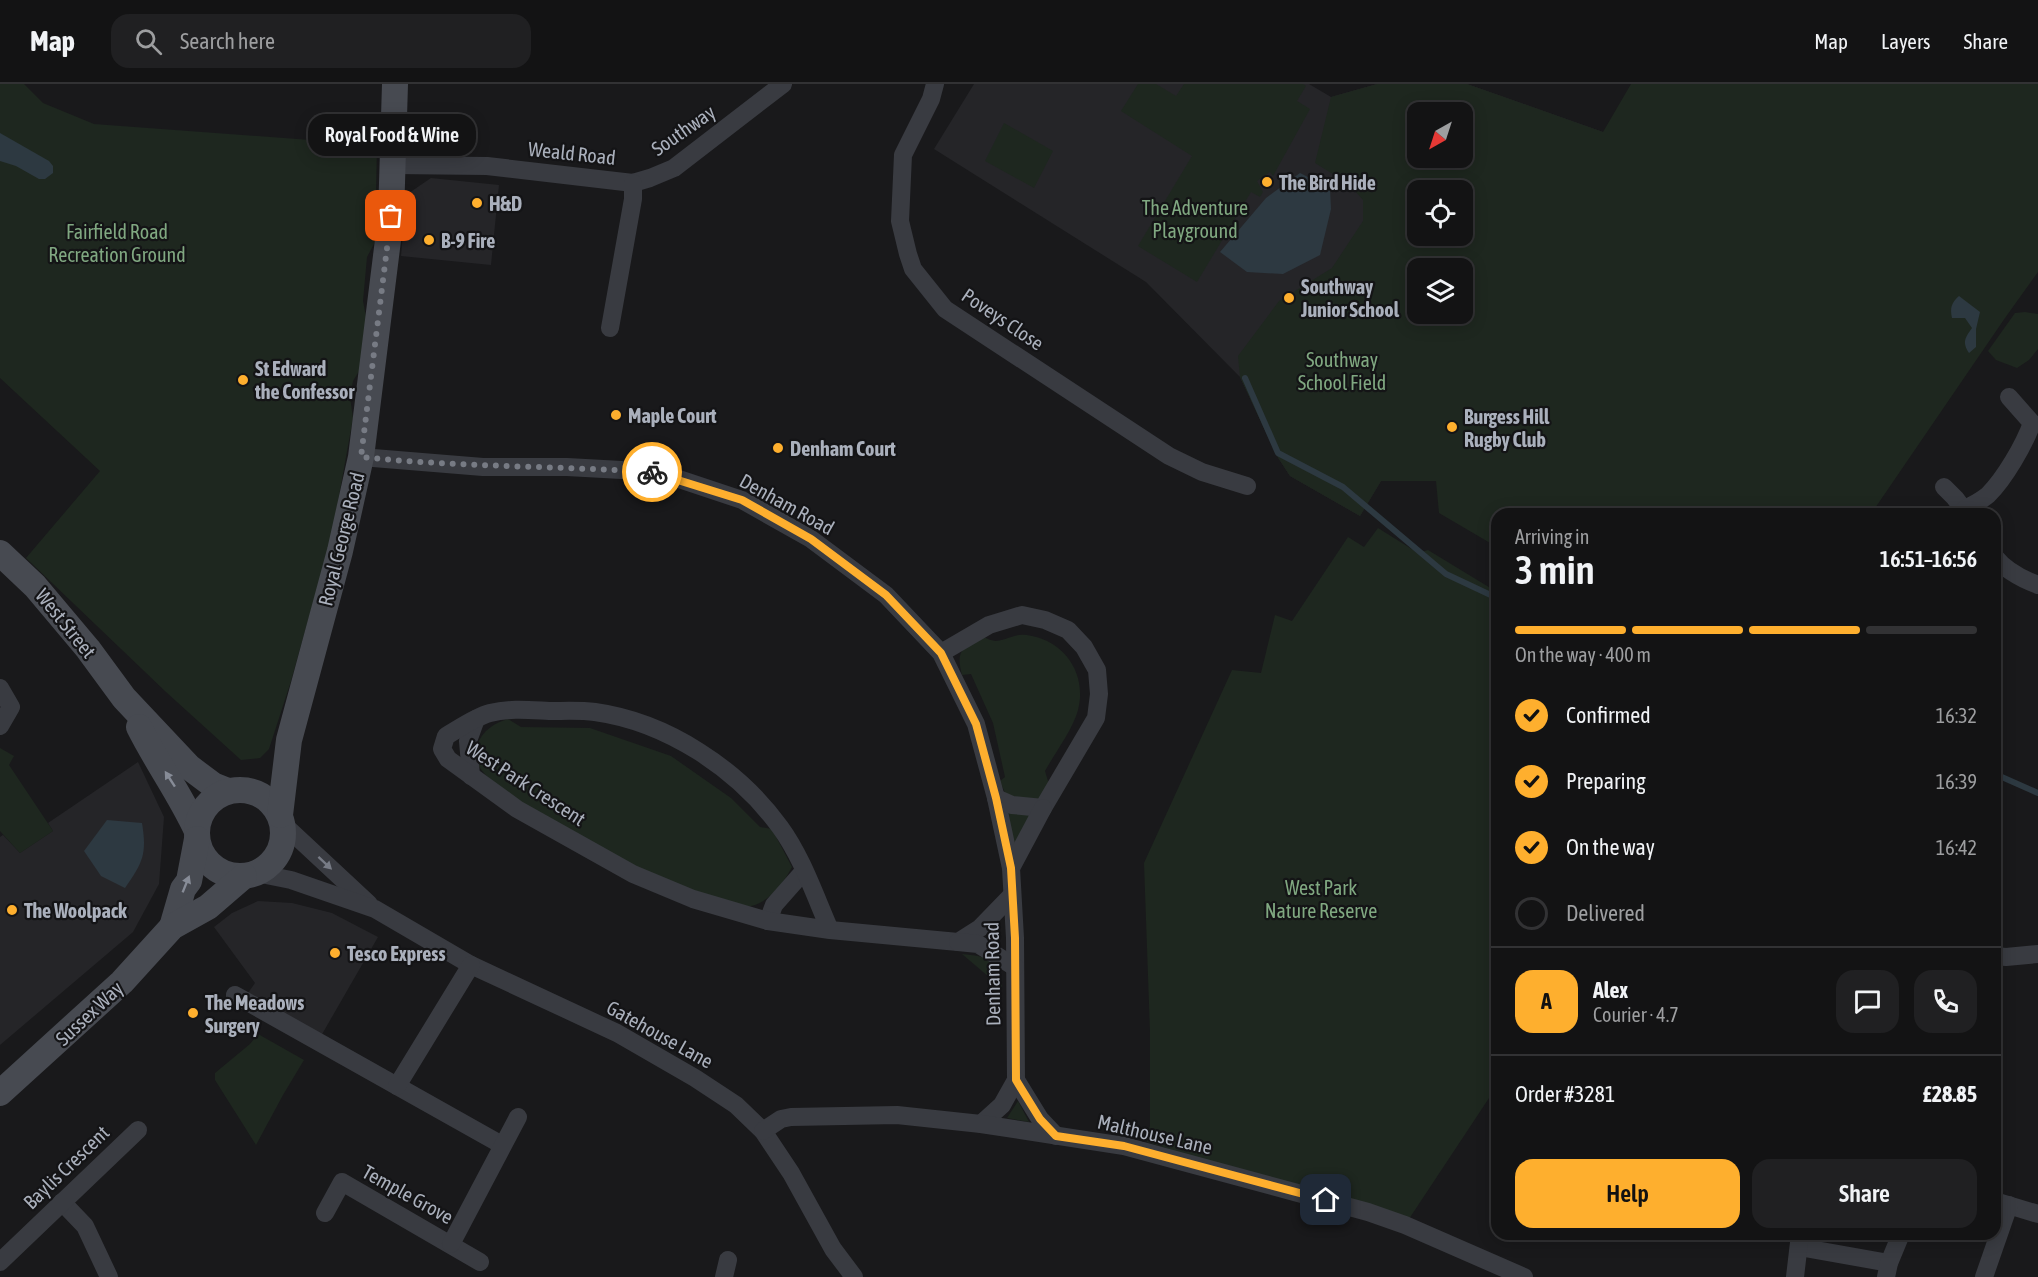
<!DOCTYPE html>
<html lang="en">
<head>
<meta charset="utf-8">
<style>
	:root { --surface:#131314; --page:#202022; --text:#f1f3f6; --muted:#9d9ea0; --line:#323234; --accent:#feaf2e }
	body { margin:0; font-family:"Asap Condensed",sans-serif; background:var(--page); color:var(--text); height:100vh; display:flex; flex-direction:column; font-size:22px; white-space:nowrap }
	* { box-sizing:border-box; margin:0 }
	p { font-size:20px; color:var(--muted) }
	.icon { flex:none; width:33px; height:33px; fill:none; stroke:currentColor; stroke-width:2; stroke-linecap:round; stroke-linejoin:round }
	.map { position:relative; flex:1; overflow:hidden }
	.panel { position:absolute; left:1491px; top:424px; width:510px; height:732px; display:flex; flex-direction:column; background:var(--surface); border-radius:18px; box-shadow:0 3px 15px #0003,0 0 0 2px var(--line) }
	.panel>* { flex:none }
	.needle { width:39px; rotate:219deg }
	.controls { position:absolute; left:1407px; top:18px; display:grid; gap:12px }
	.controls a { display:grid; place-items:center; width:66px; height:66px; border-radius:12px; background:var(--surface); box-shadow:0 3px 15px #0003,0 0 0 2px var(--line); font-size:30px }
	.pin { position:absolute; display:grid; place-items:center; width:51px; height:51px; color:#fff; margin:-26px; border-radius:12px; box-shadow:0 3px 9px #0006 }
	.courier { position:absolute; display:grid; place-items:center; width:60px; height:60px; margin:-30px; border:4px solid #feaf2e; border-radius:50%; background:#fff; color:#222; box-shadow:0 2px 8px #0007 }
	.bubble { position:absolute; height:42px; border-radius:18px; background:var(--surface); box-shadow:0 3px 15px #0003,0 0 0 2px var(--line); font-size:20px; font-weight:600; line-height:42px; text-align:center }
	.headline em { font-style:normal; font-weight:600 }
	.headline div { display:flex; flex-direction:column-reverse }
	.headline { display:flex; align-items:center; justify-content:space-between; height:102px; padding:0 24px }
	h1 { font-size:39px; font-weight:600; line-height:45px }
	.bar { display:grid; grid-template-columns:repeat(4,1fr); gap:9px 6px; align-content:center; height:72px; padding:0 24px }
	.bar i { height:8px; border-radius:4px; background:var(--line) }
	.bar .selected { background:var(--accent) }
	.bar p { grid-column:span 4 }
	.line { display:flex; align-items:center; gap:15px; padding:0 24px; border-top:2px solid var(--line) }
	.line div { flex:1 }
	.round { display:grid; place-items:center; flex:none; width:63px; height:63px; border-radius:18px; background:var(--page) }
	ol { padding:0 24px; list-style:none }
	li { display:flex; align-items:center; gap:18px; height:66px }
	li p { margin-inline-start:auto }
	li .icon { padding:6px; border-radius:50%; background:var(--accent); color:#111; stroke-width:4 }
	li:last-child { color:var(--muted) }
	li i { width:33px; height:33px; border:3px solid var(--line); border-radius:50% }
	.cta { display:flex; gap:12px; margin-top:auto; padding:12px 24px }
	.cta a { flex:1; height:69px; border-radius:18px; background:var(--accent); color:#111; font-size:24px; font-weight:600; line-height:69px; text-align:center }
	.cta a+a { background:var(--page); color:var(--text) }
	header { display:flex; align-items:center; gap:36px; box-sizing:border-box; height:84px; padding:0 30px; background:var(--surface); border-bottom:2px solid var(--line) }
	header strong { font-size:28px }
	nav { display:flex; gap:33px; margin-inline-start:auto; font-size:21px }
	.search { width:420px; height:54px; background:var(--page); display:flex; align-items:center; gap:15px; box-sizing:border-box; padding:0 21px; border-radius:18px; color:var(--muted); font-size:22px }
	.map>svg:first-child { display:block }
	.built { fill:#252528; fill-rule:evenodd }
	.green { fill:#1e271f; fill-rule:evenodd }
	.water { fill:#2d3941 }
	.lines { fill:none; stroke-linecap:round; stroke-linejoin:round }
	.stream { stroke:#2d3941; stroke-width:6 }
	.street { stroke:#393b41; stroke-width:18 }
	.secondary { stroke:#474a51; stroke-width:26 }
	.oneway { fill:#878c97 }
	.oneway2 { fill:#777b85 }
	.done { stroke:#777b84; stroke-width:6; stroke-dasharray:0 10.8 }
	.route { stroke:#feaf2e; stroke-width:8 }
	.poi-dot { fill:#feaf2e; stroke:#141416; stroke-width:2 }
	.labels { text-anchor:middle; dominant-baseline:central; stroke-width:4.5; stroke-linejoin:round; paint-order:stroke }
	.street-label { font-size:20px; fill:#aab0bc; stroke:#141416 }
	.poi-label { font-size:20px; font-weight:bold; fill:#aab0bc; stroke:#141416; text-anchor:start }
	.park-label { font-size:20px; fill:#80a881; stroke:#141416 }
</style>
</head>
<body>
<header>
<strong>Map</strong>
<div class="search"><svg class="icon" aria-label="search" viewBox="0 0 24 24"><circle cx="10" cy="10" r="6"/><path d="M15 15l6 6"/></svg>Search here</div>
<nav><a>Map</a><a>Layers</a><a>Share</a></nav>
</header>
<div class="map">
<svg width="2038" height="1193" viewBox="0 0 2038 1193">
	<rect width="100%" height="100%" fill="#19191b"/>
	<g class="built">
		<path d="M 974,0 L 1309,0 L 1331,13 L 1377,0 L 1467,0 L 1603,48 L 1381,397 L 1360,432 L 1290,392 L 1277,372 L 1240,293 L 1146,198 L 934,65 ZM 1418,28 L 1462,28 L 1462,74 L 1418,74 ZM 1418,106 L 1462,106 L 1462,152 L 1418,152 ZM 1418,184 L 1462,184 L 1462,230 L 1418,230 Z"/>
		<path d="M 431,94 L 499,101 L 491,181 L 401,172 L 406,111 Z"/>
		<path d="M 138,678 L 164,733 L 159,800 L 133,848 L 0,961 L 0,753 L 3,751 L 20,769 L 53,747 L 48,739 Z"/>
		<path d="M 258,817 L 292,819 L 332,829 L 378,853 L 321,952 L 248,909 L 255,899 L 214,843 L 232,829 Z"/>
	</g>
	<g class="green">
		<path d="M 0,0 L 24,0 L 43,19 L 94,40 L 377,61 L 375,158 L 367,173 L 363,217 L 367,238 L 364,279 L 353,297 L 350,313 L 353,334 L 332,451 L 291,597 L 269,665 L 260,674 L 241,676 L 166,608 L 26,474 L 100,387 L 0,294 Z"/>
		<path d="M 1138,0 L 1156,0 L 1176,12 L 1184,0 L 1303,0 L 1306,2 L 1297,17 L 1310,25 L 1273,92 L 1270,88 L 1257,97 L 1263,108 L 1260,113 L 1251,108 L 1197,198 L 1138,162 L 1192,72 L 1121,27 Z"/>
		<path d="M 1377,0 L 1467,0 L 1603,48 L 1631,0 L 2038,0 L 2038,188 L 2005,234 L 1871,430 L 1497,430 L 1497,463 L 1439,429 L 1436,397 L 1381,397 L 1360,432 L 1290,392 L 1277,372 L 1240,293 L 1238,272 L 1279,217 L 1332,184 L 1363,137 L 1363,116 L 1349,100 L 1315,79 L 1331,13 ZM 1418,28 L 1462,28 L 1462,74 L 1418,74 ZM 1418,106 L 1462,106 L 1462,152 L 1418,152 ZM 1418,184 L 1462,184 L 1462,230 L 1418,230 Z"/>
		<path d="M 1004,39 L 1053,67 L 1034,104 L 985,77 Z"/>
		<path d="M 2025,228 L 2038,230 L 2038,265 L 2029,276 L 2017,284 L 1996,276 L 1988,267 L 2015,229 Z"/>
		<path d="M 1378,444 L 1418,469 L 1428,466 L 1497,508 L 1497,1002 L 1405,1141 L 1147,1058 L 1150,1041 L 1150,948 L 1144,779 L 1232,586 L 1261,589 L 1275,531 L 1292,537 L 1348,453 L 1364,463 Z"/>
		<path d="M 979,551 C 984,553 991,557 996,557 C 1011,555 1015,548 1032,552 C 1066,559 1087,591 1078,626 C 1073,645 1055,669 1045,687 L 1050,704 L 1041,715 L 1026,717 L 1005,709 L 1000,697 L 1005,693 L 993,639 L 971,590 L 962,591 C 956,568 961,566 979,551 Z"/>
		<path d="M 508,635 L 521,643 L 590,644 L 671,672 L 731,714 L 760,743 L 772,745 L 792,783 C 782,802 767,821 745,823 C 705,810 666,798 628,781 C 599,768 491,707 479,682 C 475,675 475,668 478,660 C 482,647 494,639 508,635 Z"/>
		<path d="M 0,664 L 14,672 L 9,681 L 53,747 L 20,769 L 0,747 Z"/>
		<path d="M 1007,726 L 1034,730 L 1014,763 Z"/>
		<path d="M 962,870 C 987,872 1002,877 1002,904 Z"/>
		<path d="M 258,950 L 304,976 L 283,1011 L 256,1061 L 215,996 L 215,989 L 250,960 Z"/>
		<path d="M 1018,1017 L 1029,1038 L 1007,1034 Z"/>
	</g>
	<g class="water">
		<path d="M 0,49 L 49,77 L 53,82 L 53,89 L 45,95 L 39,95 L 16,82 L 0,77 Z"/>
		<path d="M 1300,89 L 1330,104 L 1331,125 L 1320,171 L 1283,190 L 1247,188 L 1220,168 L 1266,114 Z"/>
		<path d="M 1959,212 L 1980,228 L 1976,245 L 1976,263 L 1969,269 C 1962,258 1965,254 1972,244 L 1965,234 L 1952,234 C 1950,224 1951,219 1959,212 Z"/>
		<path d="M 107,736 L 142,739 C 147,770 143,778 125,804 L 101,792 L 84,767 Z"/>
	</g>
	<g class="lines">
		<g class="stream">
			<path d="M 1245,294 L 1278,369 L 1343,403 L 1446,490 L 1497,514"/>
			<path d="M 1995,690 L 2038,709"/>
		</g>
		<g class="street">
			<path d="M 935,0 L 931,15 L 903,71 L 900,137 L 908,170 L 913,185 L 945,225 L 1169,372 L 1202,388 L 1247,402"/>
			<path d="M 394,81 L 487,82 L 633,99 L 650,94 L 674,84 L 783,0"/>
			<path d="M 610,244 L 633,115 L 633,99"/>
			<path d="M 361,373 L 483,383 L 567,383 L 658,388 L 742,416 L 811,455 L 886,511 L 941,569 L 976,640 L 996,714 L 1011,784 L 1015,854 L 1016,996 L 1040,1035 L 1056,1052"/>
			<path d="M 1944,403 L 1955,414 L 1967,430"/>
			<path d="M 1964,426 C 1972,421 1981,417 1988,411 C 2005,394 2024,361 2032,339 L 2009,313"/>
			<path d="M 1995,473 C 2006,487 2022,495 2038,501"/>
			<path d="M 941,569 L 989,541 L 1022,531 L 1045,536 L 1068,546 L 1084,563 L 1097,586 L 1099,610 L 1096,634 L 1043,724 L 1012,721 L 996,714"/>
			<path d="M 0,604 L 11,623 L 0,642"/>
			<path d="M 471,692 L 468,657 L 476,635"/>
			<path d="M 282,739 L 369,820"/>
			<path d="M 1011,784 L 1043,724"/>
			<path d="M 256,789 L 291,796 L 375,825 L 471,881 L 617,949 L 695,994 L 736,1021 L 763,1047 L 791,1089 L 833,1165 L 854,1193"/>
			<path d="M 768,837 L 774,821 L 804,787"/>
			<path d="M 830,846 C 815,812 802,773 780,743 C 738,685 667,638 595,628 C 580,626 564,627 549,627 C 529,626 510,624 490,629 C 475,633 460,644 446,652 L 442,665 L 448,675 L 517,725 L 633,790 L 693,815 L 768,837 L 830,846 L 958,858 L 980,844 L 1011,812"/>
			<path d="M 958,858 L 978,860 L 1015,883"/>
			<path d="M 1995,872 L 2006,873 L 2038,870"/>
			<path d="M 235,911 L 502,1061"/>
			<path d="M 397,1002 L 471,881"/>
			<path d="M 981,1040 L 1002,1021 L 1016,996"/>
			<path d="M 763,1047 L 781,1035 L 791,1033 L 897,1031 L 981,1040 L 1124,1062 L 1368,1128 L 1405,1141 L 1524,1193"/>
			<path d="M 1995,1117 L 2038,1130"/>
			<path d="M 62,1118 L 85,1142 L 109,1193"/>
			<path d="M 325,1129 L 342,1098 L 480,1178"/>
			<path d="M 451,1160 L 518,1033"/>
			<path d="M 1799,1163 L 1889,1179"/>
			<path d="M 0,1178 L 138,1046"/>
			<path d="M 724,1193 L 728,1176"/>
			<path d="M 1795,1193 L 1800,1150"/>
			<path d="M 1886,1193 L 1889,1179 L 1901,1150"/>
			<path d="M 1984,1193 L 2009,1121"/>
		</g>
		<g class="secondary">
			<path d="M 0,469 L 35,502 L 88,565 L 124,614 L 189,683 L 213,701 L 228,707"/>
			<path d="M 139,643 C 157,679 180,710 197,747"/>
			<circle cx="240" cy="749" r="43"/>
			<path d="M 280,731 L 289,656 L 340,467 L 361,373 L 391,132 L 395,0"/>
			<path d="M 172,843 L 183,805 L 189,797 L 197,755"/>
			<path d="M 0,1009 L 122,898 L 172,843 L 208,823 L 244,792"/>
		</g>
	</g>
	<defs><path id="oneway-solid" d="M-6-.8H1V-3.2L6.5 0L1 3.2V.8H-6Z" transform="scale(1.5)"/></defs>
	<g class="oneway">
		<use href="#oneway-solid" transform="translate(170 695) rotate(-123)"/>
		<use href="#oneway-solid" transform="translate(186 800) rotate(-68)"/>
	</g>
	<use class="oneway2" href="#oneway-solid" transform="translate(325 779) rotate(43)"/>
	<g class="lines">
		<path class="done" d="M 391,132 L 361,373 C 458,383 555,382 652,388"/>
		<path class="route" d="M 652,388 L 742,416 L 811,455 L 886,511 L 941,569 L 976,640 L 996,714 L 1011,784 L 1015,854 L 1016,996 L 1040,1035 L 1056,1052 L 1124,1062 L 1326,1116"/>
	</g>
	<g class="poi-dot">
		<circle cx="1267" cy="98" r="6"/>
		<circle cx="477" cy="119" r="6"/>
		<circle cx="429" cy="156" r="6"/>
		<circle cx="1289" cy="214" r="6"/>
		<circle cx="243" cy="296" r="6"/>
		<circle cx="616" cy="331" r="6"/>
		<circle cx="1452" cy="343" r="6"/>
		<circle cx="778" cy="364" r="6"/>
		<circle cx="12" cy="826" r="6"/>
		<circle cx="335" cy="869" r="6"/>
		<circle cx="193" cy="929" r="6"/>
	</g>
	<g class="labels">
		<g class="street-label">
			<text transform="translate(683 46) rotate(-35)">Southway</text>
			<text transform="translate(572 69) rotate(6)">Weald Road</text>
			<text transform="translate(1003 235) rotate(34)">Poveys Close</text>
			<text transform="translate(787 420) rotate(29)">Denham Road</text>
			<text transform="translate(341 455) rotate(-76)">Royal George Road</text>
			<text transform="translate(66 539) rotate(51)">West Street</text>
			<text transform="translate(526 699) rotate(33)">West Park Crescent</text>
			<text transform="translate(992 890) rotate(-91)">Denham Road</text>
			<text transform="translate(89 929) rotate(-43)">Sussex Way</text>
			<text transform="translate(660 950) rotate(29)">Gatehouse Lane</text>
			<text transform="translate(1155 1050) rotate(13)">Malthouse Lane</text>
			<text transform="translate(66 1083) rotate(-44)">Baylis Crescent</text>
			<text transform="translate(408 1110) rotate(29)">Temple Grove</text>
		</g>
		<g class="poi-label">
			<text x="1279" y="98">The Bird Hide</text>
			<text x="489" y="119">H&amp;D</text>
			<text x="441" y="156">B-9 Fire</text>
			<text x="1301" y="202">Southway<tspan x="1301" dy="23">Junior School</tspan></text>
			<text x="255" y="284">St Edward<tspan x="255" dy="23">the Confessor</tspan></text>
			<text x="628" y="331">Maple Court</text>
			<text x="1464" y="332">Burgess Hill<tspan x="1464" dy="23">Rugby Club</tspan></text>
			<text x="790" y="364">Denham Court</text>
			<text x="24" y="826">The Woolpack</text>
			<text x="347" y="869">Tesco Express</text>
			<text x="205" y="918">The Meadows<tspan x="205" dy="23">Surgery</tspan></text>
		</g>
		<g class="park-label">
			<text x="1195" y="123">The Adventure<tspan x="1195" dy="23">Playground</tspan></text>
			<text x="117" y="147">Fairfield Road<tspan x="117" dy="23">Recreation Ground</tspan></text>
			<text x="1342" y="275">Southway<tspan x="1342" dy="23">School Field</tspan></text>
			<text x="1321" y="803">West Park<tspan x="1321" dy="23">Nature Reserve</tspan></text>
		</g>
	</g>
</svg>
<div class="controls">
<a><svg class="needle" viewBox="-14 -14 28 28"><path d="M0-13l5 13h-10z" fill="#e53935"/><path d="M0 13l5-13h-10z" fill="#9d9ea0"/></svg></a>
<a><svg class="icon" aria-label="locate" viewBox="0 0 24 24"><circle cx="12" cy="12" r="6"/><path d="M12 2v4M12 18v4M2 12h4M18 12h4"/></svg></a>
<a><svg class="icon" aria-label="layers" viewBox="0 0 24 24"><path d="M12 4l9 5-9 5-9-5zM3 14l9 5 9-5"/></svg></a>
</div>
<div class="pin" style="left:391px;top:132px;background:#ea580c"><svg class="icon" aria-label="bag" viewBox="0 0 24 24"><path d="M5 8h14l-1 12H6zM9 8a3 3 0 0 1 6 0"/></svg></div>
<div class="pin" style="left:1326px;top:1116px;background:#1f2937"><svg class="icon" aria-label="home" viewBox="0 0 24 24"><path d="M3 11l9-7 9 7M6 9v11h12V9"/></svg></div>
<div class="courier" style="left:652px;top:388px"><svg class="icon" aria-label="bike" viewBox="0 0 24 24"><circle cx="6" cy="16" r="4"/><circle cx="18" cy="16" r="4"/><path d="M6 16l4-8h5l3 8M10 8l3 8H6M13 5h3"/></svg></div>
<div class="bubble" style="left:308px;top:30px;width:168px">Royal Food &amp; Wine</div>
<section class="panel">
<div class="headline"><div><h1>3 min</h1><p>Arriving in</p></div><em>16:51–16:56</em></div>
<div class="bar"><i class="selected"></i><i class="selected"></i><i class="selected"></i><i></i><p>On the way · 400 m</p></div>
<ol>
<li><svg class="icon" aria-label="check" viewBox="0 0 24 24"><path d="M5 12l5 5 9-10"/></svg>Confirmed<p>16:32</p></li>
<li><svg class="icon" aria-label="check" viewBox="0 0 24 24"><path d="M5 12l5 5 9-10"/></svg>Preparing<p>16:39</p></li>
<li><svg class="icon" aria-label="check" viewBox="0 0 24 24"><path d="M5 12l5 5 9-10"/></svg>On the way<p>16:42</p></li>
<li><i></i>Delivered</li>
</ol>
<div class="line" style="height:108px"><b class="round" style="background:var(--accent);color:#111">A</b><div><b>Alex</b><p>Courier · 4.7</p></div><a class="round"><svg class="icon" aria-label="chat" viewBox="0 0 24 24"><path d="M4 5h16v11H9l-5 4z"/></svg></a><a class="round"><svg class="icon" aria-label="phone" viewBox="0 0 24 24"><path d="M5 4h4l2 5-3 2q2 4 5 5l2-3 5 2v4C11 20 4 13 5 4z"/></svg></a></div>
<div class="line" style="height:78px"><div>Order #3281</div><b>£28.85</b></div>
<div class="cta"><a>Help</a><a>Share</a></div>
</section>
</div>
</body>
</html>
